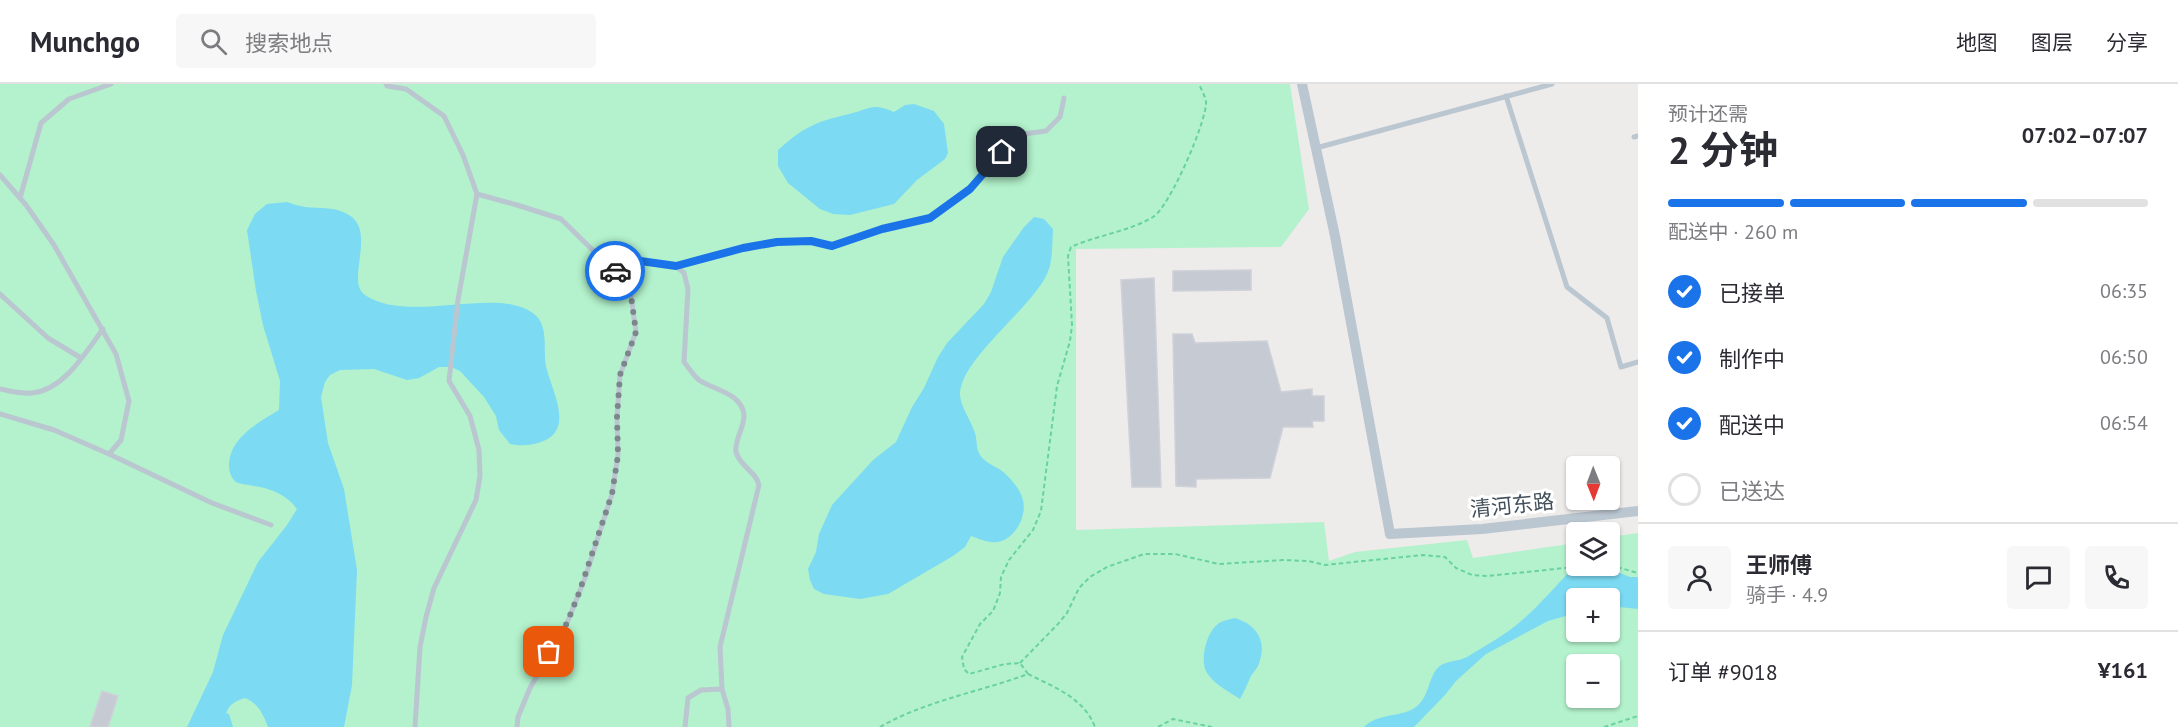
<!DOCTYPE html>
<html lang="zh">
<head>
<meta charset="utf-8">
<style>
	:root { --surface:#fff; --page:#f7f7f7; --text:#2b2b33; --muted:#7c7c81; --line:#e1e1e2; --accent:#1a73e8 }
	body { margin:0; font-family:"PT Sans","Noto Sans SC",sans-serif; background:var(--page); color:var(--text); height:100vh; display:flex; flex-direction:column; font-size:22px; white-space:nowrap }
	* { box-sizing:border-box; margin:0 }
	p { font-size:20px; color:var(--muted) }
	.icon { flex:none; width:33px; height:33px; fill:none; stroke:currentColor; stroke-width:2; stroke-linecap:round; stroke-linejoin:round }
	.map { position:relative; flex:1; overflow:hidden }
	.drawer { display:flex; flex-direction:column; background:var(--surface); width:540px }
	.drawer>* { flex:none }
	.needle { width:39px; rotate:179deg }
	.tools { position:absolute; left:1566px; top:372px; display:grid; gap:12px }
	.tools a { display:grid; place-items:center; width:54px; height:54px; border-radius:6px; background:var(--surface); box-shadow:0 2px 4px #0004; font-size:30px }
	.pin { position:absolute; display:grid; place-items:center; width:51px; height:51px; color:#fff; margin:-26px; border-radius:12px; box-shadow:0 3px 9px #0006 }
	.courier { position:absolute; display:grid; place-items:center; width:60px; height:60px; margin:-30px; border:4px solid #1a73e8; border-radius:50%; background:#fff; color:#222; box-shadow:0 2px 8px #0007 }
	.headline em { font-style:normal; font-weight:700 }
	.headline div { display:flex; flex-direction:column-reverse }
	.headline { display:flex; align-items:center; justify-content:space-between; height:102px; padding:0 30px }
	h1 { font-size:39px; font-weight:700; line-height:45px }
	.bar { display:grid; grid-template-columns:repeat(4,1fr); gap:9px 6px; align-content:center; height:72px; padding:0 30px }
	.bar i { height:8px; border-radius:4px; background:var(--line) }
	.bar .on { background:var(--accent) }
	.bar p { grid-column:span 4 }
	.line { display:flex; align-items:center; gap:15px; padding:0 30px; border-top:2px solid var(--line) }
	.line div { flex:1 }
	.round { display:grid; place-items:center; flex:none; width:63px; height:63px; border-radius:6px; background:var(--page) }
	ol { padding:0 30px; list-style:none }
	li { display:flex; align-items:center; gap:18px; height:66px }
	li p { margin-inline-start:auto }
	li .icon { padding:6px; border-radius:50%; background:var(--accent); color:#fff; stroke-width:4 }
	li:last-child { color:var(--muted) }
	li i { width:33px; height:33px; border:3px solid var(--line); border-radius:50% }
	header { display:flex; align-items:center; gap:36px; box-sizing:border-box; height:84px; padding:0 30px; background:var(--surface); border-bottom:2px solid var(--line) }
	header strong { font-size:28px }
	nav { display:flex; gap:33px; margin-inline-start:auto; font-size:21px }
	.search { width:420px; height:54px; background:var(--page); display:flex; align-items:center; gap:15px; box-sizing:border-box; padding:0 21px; border-radius:6px; color:var(--muted); font-size:22px }
	main { display:flex; flex:1; min-height:0 }
	.map>svg:first-child { display:block }
	.green { fill:#b3f2cc; fill-rule:evenodd }
	.water { fill:#7cdaf3 }
	.building { fill:#c6cad2; stroke:#ced1d8; stroke-width:1.5 }
	.lines { fill:none; stroke-linecap:round; stroke-linejoin:round }
	.path { stroke:#69d29f; stroke-width:2; stroke-dasharray:4.5 3; stroke-linecap:butt }
	.lane { stroke:#bac6d0; stroke-width:5 }
	.street { stroke:#bac6d0; stroke-width:10 }
	.done { stroke:#7e868d; stroke-width:6; stroke-dasharray:0 10.8 }
	.route { stroke:#1a73e8; stroke-width:8 }
	.labels { text-anchor:middle; dominant-baseline:central; stroke-width:6; stroke-linejoin:round; paint-order:stroke }
	.street-label { font-size:21px; fill:#424f5a; stroke:#fff }
</style>
</head>
<body>
<header>
<strong>Munchgo</strong>
<div class="search"><svg class="icon" aria-label="search" viewBox="0 0 24 24"><circle cx="10" cy="10" r="6"/><path d="M15 15l6 6"/></svg>搜索地点</div>
<nav><a>地图</a><a>图层</a><a>分享</a></nav>
</header>
<main>
<div class="map">
<svg width="1638" height="643" viewBox="0 0 1638 643">
	<rect width="100%" height="100%" fill="#eeebeb"/>
	<path class="green" d="M 0,0 L 1290,0 L 1309,125 L 1281,163 L 1076,165 L 1076,446 L 1324,438 L 1329,477 L 1355,468 L 1467,456 L 1473,474 L 1576,459 L 1576,482 L 1610,482 L 1610,453 L 1638,449 L 1638,643 L 0,643 ZM 1576,514 L 1610,514 L 1610,548 L 1576,548 ZM 1576,580 L 1610,580 L 1610,614 L 1576,614 Z"/>
	<g class="water">
		<path d="M 914,20 L 934,27 L 944,40 L 948,69 L 945,75 L 917,96 L 894,120 L 850,131 L 833,130 L 820,125 L 788,99 L 778,82 L 778,66 C 804,43 815,38 849,30 C 870,25 872,18 894,28 L 905,21 Z"/>
		<path d="M 287,118 C 293,120 299,122 305,123 C 320,125 335,122 349,131 C 377,148 345,198 365,211 C 409,241 498,201 534,230 C 549,241 543,266 546,282 C 551,306 576,346 541,358 C 530,362 521,362 510,360 L 499,346 L 496,332 L 484,313 L 460,287 L 451,283 L 439,283 L 419,294 L 407,296 L 374,285 L 340,286 L 330,291 L 325,298 L 321,313 L 328,359 L 344,405 L 357,486 L 352,601 L 344,643 L 268,643 C 263,630 258,619 245,614 C 235,617 230,620 226,629 L 229,630 L 233,643 L 187,643 L 213,588 L 223,551 L 258,478 L 287,441 L 297,425 C 287,411 270,404 254,402 C 249,401 240,400 236,398 C 231,394 229,387 229,381 C 230,353 258,339 279,326 L 280,297 L 263,241 L 256,207 L 247,146 L 255,130 L 267,120 Z"/>
		<path d="M 1034,133 L 1044,135 L 1053,145 C 1052,159 1053,178 1047,190 C 1032,224 959,276 960,311 C 961,324 971,336 975,349 C 977,355 976,361 978,367 C 982,378 994,381 1002,387 C 1015,398 1027,413 1023,430 C 1021,440 1015,449 1006,455 C 994,462 982,456 971,452 L 965,463 L 953,472 L 888,510 L 860,515 L 824,510 L 814,505 L 810,496 L 808,485 L 816,468 L 819,450 L 832,421 L 873,376 L 896,358 L 912,323 L 924,304 L 938,273 L 947,259 L 984,220 L 991,208 L 1003,173 L 1024,143 Z"/>
		<path d="M 1607,484 L 1630,493 L 1638,493 L 1638,525 L 1610,522 L 1610,514 L 1576,514 L 1576,529 L 1548,537 L 1486,570 L 1456,597 L 1445,611 L 1414,643 L 1364,643 C 1377,630 1396,633 1411,626 C 1431,617 1427,590 1441,581 C 1448,577 1459,577 1467,573 C 1481,564 1496,556 1510,546 C 1533,529 1552,506 1572,485 Z"/>
		<path d="M 1235,534 C 1258,541 1268,559 1258,582 C 1256,586 1252,589 1250,594 C 1247,601 1244,608 1240,615 C 1229,608 1214,600 1207,589 C 1199,575 1207,545 1221,538 C 1225,536 1231,535 1235,534 Z"/>
	</g>
	<g class="building">
		<path d="M 1251,186 L 1251,206 L 1173,207 L 1173,187 Z"/>
		<path d="M 1154,194 L 1161,403 L 1132,403 L 1121,196 Z"/>
		<path d="M 1173,250 L 1192,250 L 1195,259 L 1267,257 L 1281,308 L 1312,305 L 1312,312 L 1324,312 L 1324,337 L 1312,337 L 1313,343 L 1283,343 L 1270,394 L 1196,395 L 1196,403 L 1176,402 Z"/>
		<path d="M 102,607 L 118,612 L 108,643 L 90,643 Z"/>
	</g>
	<g class="lines">
		<g class="path">
			<path d="M 1610,481 L 1638,489"/>
			<path d="M 1020,579 L 1058,540 L 1067,529 L 1079,504 L 1090,493 L 1107,483 L 1144,470 L 1175,470 L 1219,480 L 1283,476 L 1308,477 L 1325,481 L 1423,471 L 1445,473 L 1456,484 L 1472,491 L 1488,492 L 1584,482"/>
			<path d="M 1028,590 C 1054,603 1084,614 1095,643"/>
			<path d="M 880,643 C 925,617 979,608 1028,590 L 1020,579 L 1005,580 L 969,590 L 964,585 L 962,573 L 980,540 L 993,527 L 1000,509 L 1001,493 L 1009,476 L 1033,446 L 1041,427 L 1057,302 L 1070,257 L 1072,241 L 1068,172 L 1071,163 C 1097,151 1128,148 1153,133 C 1169,124 1208,35 1206,17 C 1205,12 1201,5 1199,0"/>
			<path d="M 1158,643 L 1173,635 L 1212,643"/>
			<path d="M 1604,643 L 1638,632"/>
		</g>
		<g class="lane">
			<path d="M 386,0 L 387,2 L 406,5 L 444,32 L 463,71 L 477,110 L 458,216 L 449,297 L 470,332 L 479,366 L 480,392 L 476,416 L 434,504 L 426,533 L 420,563 L 415,643"/>
			<path d="M 1506,12 L 1567,203 L 1607,234 L 1621,283 L 1638,278"/>
			<path d="M 1634,53 L 1638,52"/>
			<path d="M 1316,64 L 1552,0"/>
			<path d="M 0,91 L 26,121 L 54,161 L 116,270 L 129,317 L 121,356 L 109,370 L 54,346 L 0,330"/>
			<path d="M 477,110 L 517,121 L 561,135 L 616,189 L 631,212 L 636,248 L 620,291 L 617,333 L 618,371 L 612,410 L 585,494 L 567,539 L 530,604 L 518,633 L 517,643"/>
			<path d="M 20,114 L 41,39 L 69,15 L 111,0"/>
			<path d="M 600,171 L 676,182 L 684,189 L 688,205 L 684,278 C 689,284 693,291 699,296 C 713,306 743,309 744,332 C 744,344 734,357 736,368 C 740,383 756,387 759,401 L 720,563 L 722,605"/>
			<path d="M 676,182 L 743,164 L 778,158 L 811,157 L 832,162 L 882,145 L 930,134 L 970,105 L 1002,68 L 1023,50 L 1046,47 L 1060,33 L 1064,14"/>
			<path d="M 0,210 L 48,254 L 81,274"/>
			<path d="M 0,305 C 11,307 21,310 32,309 C 64,306 85,269 103,245"/>
			<path d="M 109,370 L 212,419 L 271,441"/>
			<path d="M 685,643 L 688,614 L 701,606 L 722,605 L 728,625 L 729,643"/>
		</g>
		<path class="street" d="M 1302,0 L 1335,152 L 1390,450 L 1482,445 L 1638,427"/>
	</g>
	<g class="lines">
		<path class="done" d="M 549,568 L 567,539 L 579,509 L 612,410 L 618,371 L 617,333 L 620,291 L 636,248 L 631,212 L 615,187"/>
		<path class="route" d="M 615,187 L 598,171 L 676,182 L 743,164 L 777,158 L 811,157 L 832,162 L 882,145 L 930,134 L 970,105 L 1002,68"/>
	</g>
	<g class="labels">
		<g class="street-label">
			<text transform="translate(1512 421) rotate(-6)">清河东路</text>
		</g>
	</g>
</svg>
<div class="tools">
<a><svg class="needle" viewBox="-14 -14 28 28"><path d="M0-13l5 13h-10z" fill="#e53935"/><path d="M0 13l5-13h-10z" fill="#7c7c81"/></svg></a>
<a><svg class="icon" aria-label="layers" viewBox="0 0 24 24"><path d="M12 4l9 5-9 5-9-5zM3 14l9 5 9-5"/></svg></a>
<a>+</a>
<a>−</a>
</div>
<div class="pin" style="left:549px;top:568px;background:#ea580c"><svg class="icon" aria-label="bag" viewBox="0 0 24 24"><path d="M5 8h14l-1 12H6zM9 8a3 3 0 0 1 6 0"/></svg></div>
<div class="pin" style="left:1002px;top:68px;background:#1f2937"><svg class="icon" aria-label="home" viewBox="0 0 24 24"><path d="M3 11l9-7 9 7M6 9v11h12V9"/></svg></div>
<div class="courier" style="left:615px;top:187px"><svg class="icon" aria-label="car" viewBox="0 0 24 24"><path d="M5 17H2v-5l4-1 3-4h7l3 4 3 1v5h-3M9 17h6M6 11h13"/><circle cx="7" cy="17" r="2"/><circle cx="17" cy="17" r="2"/></svg></div>
</div>
<section class="drawer">
<div class="headline"><div><h1>2 分钟</h1><p>预计还需</p></div><em>07:02–07:07</em></div>
<div class="bar"><i class="on"></i><i class="on"></i><i class="on"></i><i></i><p>配送中 · 260 m</p></div>
<ol>
<li><svg class="icon" aria-label="check" viewBox="0 0 24 24"><path d="M5 12l5 5 9-10"/></svg>已接单<p>06:35</p></li>
<li><svg class="icon" aria-label="check" viewBox="0 0 24 24"><path d="M5 12l5 5 9-10"/></svg>制作中<p>06:50</p></li>
<li><svg class="icon" aria-label="check" viewBox="0 0 24 24"><path d="M5 12l5 5 9-10"/></svg>配送中<p>06:54</p></li>
<li><i></i>已送达</li>
</ol>
<div class="line" style="height:108px"><a class="round"><svg class="icon" aria-label="person" viewBox="0 0 24 24"><circle cx="12" cy="8" r="4"/><path d="M4 21q1-7 8-7t8 7"/></svg></a><div><b>王师傅</b><p>骑手 · 4.9</p></div><a class="round"><svg class="icon" aria-label="chat" viewBox="0 0 24 24"><path d="M4 5h16v11H9l-5 4z"/></svg></a><a class="round"><svg class="icon" aria-label="phone" viewBox="0 0 24 24"><path d="M5 4h4l2 5-3 2q2 4 5 5l2-3 5 2v4C11 20 4 13 5 4z"/></svg></a></div>
<div class="line" style="height:78px"><div>订单 #9018</div><b>¥161</b></div>
</section>
</main>
</body>
</html>
